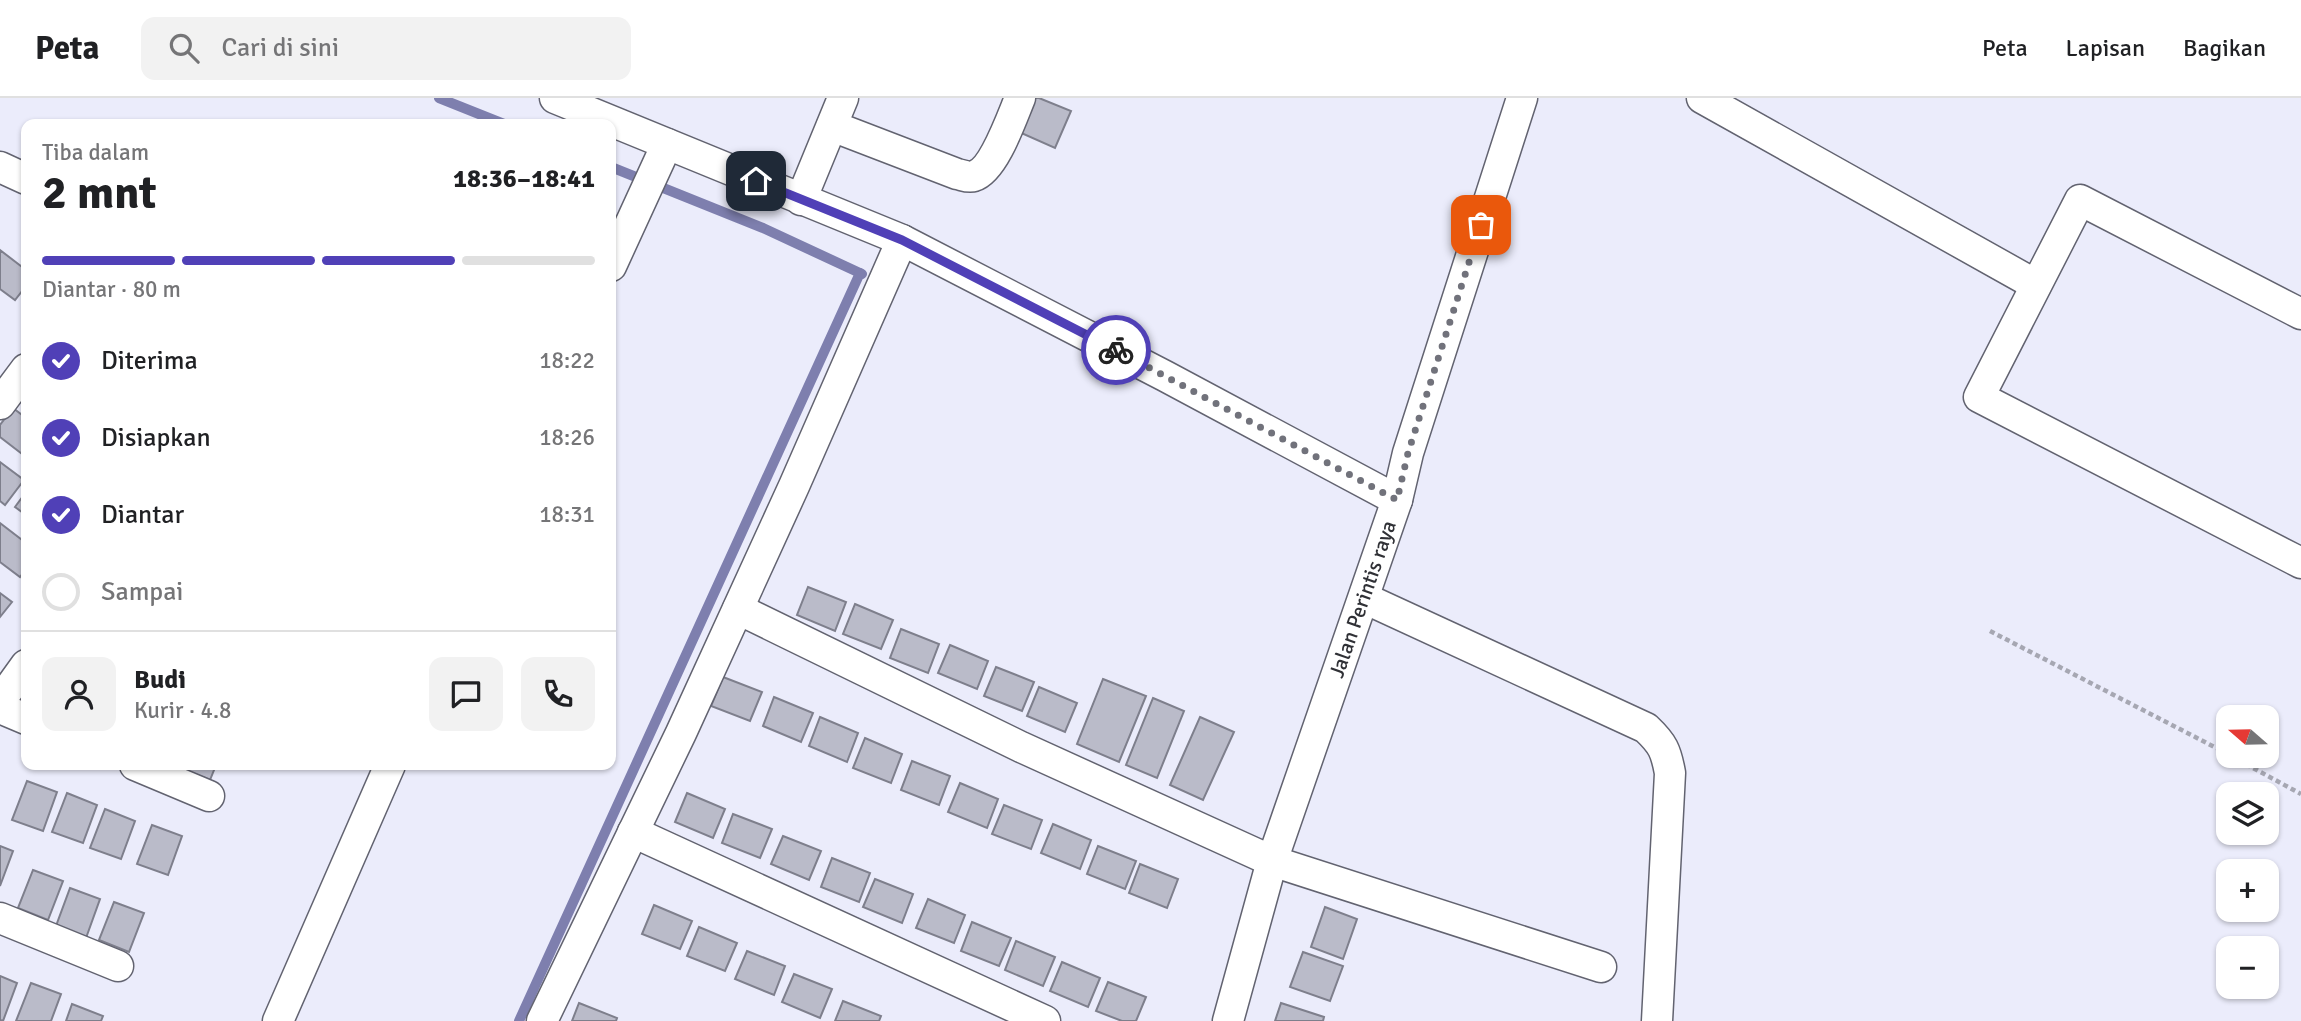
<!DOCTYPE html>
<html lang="id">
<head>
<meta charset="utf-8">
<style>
	:root { --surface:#fff; --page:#f2f2f2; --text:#202124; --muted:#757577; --line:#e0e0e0; --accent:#5040b7 }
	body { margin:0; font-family:Signika,sans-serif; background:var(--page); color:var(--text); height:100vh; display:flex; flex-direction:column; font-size:26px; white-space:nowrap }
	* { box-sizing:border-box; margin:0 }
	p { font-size:23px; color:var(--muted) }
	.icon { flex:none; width:38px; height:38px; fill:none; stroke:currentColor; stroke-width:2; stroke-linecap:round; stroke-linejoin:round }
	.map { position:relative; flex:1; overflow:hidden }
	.side { position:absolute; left:21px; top:21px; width:595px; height:651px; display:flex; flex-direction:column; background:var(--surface); border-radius:14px; box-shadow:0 2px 5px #0004 }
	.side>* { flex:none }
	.needle { width:46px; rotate:290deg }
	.controls { position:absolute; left:2216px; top:607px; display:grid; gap:14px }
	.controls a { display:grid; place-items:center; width:63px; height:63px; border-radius:14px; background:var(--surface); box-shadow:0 2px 5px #0004; font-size:35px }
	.pin { position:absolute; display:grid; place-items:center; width:60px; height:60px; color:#fff; margin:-30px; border-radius:14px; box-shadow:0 4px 10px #0006 }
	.courier { position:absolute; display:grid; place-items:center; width:70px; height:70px; margin:-35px; border:5px solid #5040b7; border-radius:50%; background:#fff; color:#222; box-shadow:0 2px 9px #0007 }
	.headline em { font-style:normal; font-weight:700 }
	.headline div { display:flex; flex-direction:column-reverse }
	.headline { display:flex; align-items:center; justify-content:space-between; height:119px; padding:0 21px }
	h1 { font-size:46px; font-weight:700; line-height:52px }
	.bar { display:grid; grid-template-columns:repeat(4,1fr); gap:10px 7px; align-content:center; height:84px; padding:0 21px }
	.bar i { height:9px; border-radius:5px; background:var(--line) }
	.bar .on { background:var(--accent) }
	.bar p { grid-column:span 4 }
	.line { display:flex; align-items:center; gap:18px; padding:0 21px; border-top:2px solid var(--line) }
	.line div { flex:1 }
	.round { display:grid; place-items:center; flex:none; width:74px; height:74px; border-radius:14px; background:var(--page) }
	ol { padding:0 21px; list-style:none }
	li { display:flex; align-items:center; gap:21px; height:77px }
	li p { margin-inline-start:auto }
	li .icon { padding:7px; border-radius:50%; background:var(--accent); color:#fff; stroke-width:4 }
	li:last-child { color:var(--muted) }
	li i { width:38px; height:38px; border:4px solid var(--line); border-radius:50% }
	header { display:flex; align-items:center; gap:42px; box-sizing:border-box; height:98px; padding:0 35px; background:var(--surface); border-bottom:2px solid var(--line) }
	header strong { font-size:33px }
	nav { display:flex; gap:38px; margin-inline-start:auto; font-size:24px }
	.search { width:490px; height:63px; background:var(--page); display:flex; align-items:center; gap:18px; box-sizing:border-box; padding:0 24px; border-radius:14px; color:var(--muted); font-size:26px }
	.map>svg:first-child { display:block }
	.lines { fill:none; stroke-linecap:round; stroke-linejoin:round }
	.stream { stroke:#7e7fae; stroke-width:10 }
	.building { fill:#babbc9; stroke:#7e7f8c; stroke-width:2 }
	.street-casing { stroke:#626370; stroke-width:33 }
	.path { stroke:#a6a7b2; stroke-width:4.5; stroke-dasharray:5 3.5; stroke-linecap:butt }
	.street { stroke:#fff; stroke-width:30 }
	.done { stroke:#71727b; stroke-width:7; stroke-dasharray:0 12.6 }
	.route { stroke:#5040b7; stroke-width:9 }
	.labels { text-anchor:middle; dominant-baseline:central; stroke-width:5; stroke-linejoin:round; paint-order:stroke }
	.street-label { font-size:21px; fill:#303136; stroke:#fff }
</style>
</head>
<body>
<header>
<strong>Peta</strong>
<div class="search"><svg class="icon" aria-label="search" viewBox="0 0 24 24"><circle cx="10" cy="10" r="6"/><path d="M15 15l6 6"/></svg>Cari di sini</div>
<nav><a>Peta</a><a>Lapisan</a><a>Bagikan</a></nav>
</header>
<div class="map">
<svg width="2301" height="923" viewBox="0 0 2301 923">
	<rect width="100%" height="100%" fill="#ebecfb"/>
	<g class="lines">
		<g class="stream">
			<path d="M 439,0 L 504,26"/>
			<path d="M 611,69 L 763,130 L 862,176"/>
			<path d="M 519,923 L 860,175"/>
		</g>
	</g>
	<g class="building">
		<path d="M 1023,0 L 1039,0 L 1071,13 L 1055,50 L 1010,30 Z"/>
		<path d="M 0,152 L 26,172 L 26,188 L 15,202 L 0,191 Z"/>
		<path d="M 13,310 L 26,320 L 26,359 L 0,339 L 0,327 Z"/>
		<path d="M 0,364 L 24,382 L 5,407 L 0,403 Z"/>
		<path d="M 26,394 L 26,417 L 15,409 Z"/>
		<path d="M 0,425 L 26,445 L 26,471 L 20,479 L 0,464 Z"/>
		<path d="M 808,489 L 846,504 L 835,533 L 797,517 Z"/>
		<path d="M 0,495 L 12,504 L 0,519 Z"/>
		<path d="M 855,506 L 893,522 L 881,551 L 843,536 Z"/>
		<path d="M 901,531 L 939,546 L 928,575 L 890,560 Z"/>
		<path d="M 950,547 L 988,563 L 977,591 L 938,575 Z"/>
		<path d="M 996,569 L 1034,584 L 1022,613 L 984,598 Z"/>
		<path d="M 723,579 L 762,594 L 750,623 L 711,608 Z"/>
		<path d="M 1103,581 L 1146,598 L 1119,664 L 1077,646 Z"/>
		<path d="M 1039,589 L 1077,605 L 1065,634 L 1027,618 Z"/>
		<path d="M 774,599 L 813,615 L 801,644 L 763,628 Z"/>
		<path d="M 1153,600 L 1184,613 L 1157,680 L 1126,667 Z"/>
		<path d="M 820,619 L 858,635 L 847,664 L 809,648 Z"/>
		<path d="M 1200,619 L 1234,634 L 1203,702 L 1170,687 Z"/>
		<path d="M 865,640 L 902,656 L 891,685 L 853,670 Z"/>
		<path d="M 912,663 L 950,678 L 939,707 L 901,692 Z"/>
		<path d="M 182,667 L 216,667 L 210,682 L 180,670 Z"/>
		<path d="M 27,683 L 57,694 L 43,733 L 12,722 Z"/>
		<path d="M 960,685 L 998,701 L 987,730 L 948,714 Z"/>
		<path d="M 67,695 L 97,707 L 83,745 L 52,734 Z"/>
		<path d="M 687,695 L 725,711 L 713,740 L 675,724 Z"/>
		<path d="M 1004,707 L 1042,722 L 1031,751 L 992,736 Z"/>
		<path d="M 105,711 L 135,723 L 121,761 L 90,750 Z"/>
		<path d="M 733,716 L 772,731 L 760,760 L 722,745 Z"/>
		<path d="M 1053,726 L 1091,742 L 1080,771 L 1041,755 Z"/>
		<path d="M 152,727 L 182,738 L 168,777 L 137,766 Z"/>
		<path d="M 783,738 L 821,753 L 809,782 L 771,766 Z"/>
		<path d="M 0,748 L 13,753 L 0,788 Z"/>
		<path d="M 1098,748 L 1136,763 L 1125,791 L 1087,776 Z"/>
		<path d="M 832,760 L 870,775 L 859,804 L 821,789 Z"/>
		<path d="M 1140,766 L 1178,781 L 1167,810 L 1129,795 Z"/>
		<path d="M 33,772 L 63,783 L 48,822 L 18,810 Z"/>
		<path d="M 875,781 L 913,796 L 902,825 L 863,809 Z"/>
		<path d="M 70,790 L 100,801 L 86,840 L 56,828 Z"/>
		<path d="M 928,801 L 965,817 L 954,845 L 916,830 Z"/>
		<path d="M 114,804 L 144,815 L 129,854 L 99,842 Z"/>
		<path d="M 654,807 L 692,823 L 680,851 L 642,836 Z"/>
		<path d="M 1325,809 L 1357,821 L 1343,861 L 1311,849 Z"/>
		<path d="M 972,824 L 1011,840 L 999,868 L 961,853 Z"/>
		<path d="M 699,829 L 737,845 L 725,873 L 687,858 Z"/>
		<path d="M 1016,843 L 1055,859 L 1043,888 L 1005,872 Z"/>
		<path d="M 747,853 L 785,868 L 774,897 L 735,881 Z"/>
		<path d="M 1303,854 L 1343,868 L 1330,903 L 1290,889 Z"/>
		<path d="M 1062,864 L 1100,880 L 1088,909 L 1050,893 Z"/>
		<path d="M 794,876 L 832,891 L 820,920 L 782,904 Z"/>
		<path d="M 0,878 L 17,885 L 3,923 L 0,922 Z"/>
		<path d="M 1108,884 L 1146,899 L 1136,923 L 1122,923 L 1096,913 Z"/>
		<path d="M 31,885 L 61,896 L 51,923 L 16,923 Z"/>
		<path d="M 843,903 L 881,918 L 879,923 L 835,923 Z"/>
		<path d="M 579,905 L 617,920 L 616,923 L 572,923 Z"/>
		<path d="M 1281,905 L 1324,919 L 1323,923 L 1275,923 Z"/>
		<path d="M 72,906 L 103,918 L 101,923 L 66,923 Z"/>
	</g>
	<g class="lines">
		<g class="street-casing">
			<g id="street">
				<path d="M 555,0 L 902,142 L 1165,278 L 1397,402"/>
				<path d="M 1702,0 L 2036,187"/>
				<path d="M 832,28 L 957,76 C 963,77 968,80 974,78 C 994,72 1012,19 1020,0"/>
				<path d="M 0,69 L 26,81"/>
				<path d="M 801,102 L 843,0"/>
				<path d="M 611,168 L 667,46"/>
				<path d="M 2301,216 L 2080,102 L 1979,299 L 2301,465"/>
				<path d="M 0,306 L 26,271"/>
				<path d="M 1364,500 L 1646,630 C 1663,646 1666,653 1670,675 L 1657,923"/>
				<path d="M 738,511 L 1021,649 L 1272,763 L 1601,869"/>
				<path d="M 0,603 L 26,567"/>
				<path d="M 0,610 L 26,621"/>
				<path d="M 135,667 L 209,698"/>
				<path d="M 633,734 L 1045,923"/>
				<path d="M 0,820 L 118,868"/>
				<path d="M 278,923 L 390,667"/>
				<path d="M 542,923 L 681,635 L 794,388 L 902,142"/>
				<path id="s1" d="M 1228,923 L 1272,763 L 1397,402 L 1408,355 L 1522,0"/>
			</g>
		</g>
		<g class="path">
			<path d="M 1990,533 L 2228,656"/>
			<path d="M 2231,658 L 2301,696"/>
		</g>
		<use href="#street" class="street"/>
	</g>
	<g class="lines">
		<path class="done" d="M 1116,252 L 1397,402 L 1408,355 L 1481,127"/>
		<path class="route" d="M 756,83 L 902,142 L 1116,252"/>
	</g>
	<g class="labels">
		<g class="street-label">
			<text stroke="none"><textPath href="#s1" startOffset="443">Jalan Perintis raya</textPath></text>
		</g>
	</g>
</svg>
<div class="controls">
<a><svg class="needle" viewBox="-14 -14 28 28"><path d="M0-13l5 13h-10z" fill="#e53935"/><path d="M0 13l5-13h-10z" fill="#757577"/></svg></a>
<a><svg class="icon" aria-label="layers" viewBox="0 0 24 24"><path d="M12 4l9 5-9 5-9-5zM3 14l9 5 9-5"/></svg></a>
<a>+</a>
<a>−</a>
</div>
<div class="pin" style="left:1481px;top:127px;background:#ea580c"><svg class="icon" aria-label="bag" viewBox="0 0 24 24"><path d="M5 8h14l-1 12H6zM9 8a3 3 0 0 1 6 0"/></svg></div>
<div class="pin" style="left:756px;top:83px;background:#1f2937"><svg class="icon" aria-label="home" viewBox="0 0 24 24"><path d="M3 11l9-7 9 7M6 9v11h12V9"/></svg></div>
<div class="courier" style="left:1116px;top:252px"><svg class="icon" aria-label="bike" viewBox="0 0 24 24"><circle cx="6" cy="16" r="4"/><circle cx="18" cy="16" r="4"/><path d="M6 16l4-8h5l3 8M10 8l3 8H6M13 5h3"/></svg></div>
<section class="side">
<div class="headline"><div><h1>2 mnt</h1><p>Tiba dalam</p></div><em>18:36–18:41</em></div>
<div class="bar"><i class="on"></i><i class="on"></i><i class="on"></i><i></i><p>Diantar · 80 m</p></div>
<ol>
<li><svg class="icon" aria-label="check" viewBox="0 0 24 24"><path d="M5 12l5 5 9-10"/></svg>Diterima<p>18:22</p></li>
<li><svg class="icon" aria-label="check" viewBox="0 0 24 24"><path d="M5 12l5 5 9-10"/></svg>Disiapkan<p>18:26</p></li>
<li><svg class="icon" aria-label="check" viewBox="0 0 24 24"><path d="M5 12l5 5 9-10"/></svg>Diantar<p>18:31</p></li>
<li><i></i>Sampai</li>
</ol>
<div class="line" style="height:126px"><a class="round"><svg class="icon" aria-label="person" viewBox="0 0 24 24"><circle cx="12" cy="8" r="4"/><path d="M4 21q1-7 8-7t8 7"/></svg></a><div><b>Budi</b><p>Kurir · 4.8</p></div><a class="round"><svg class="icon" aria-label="chat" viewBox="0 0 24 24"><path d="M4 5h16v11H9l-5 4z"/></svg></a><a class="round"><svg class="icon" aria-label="phone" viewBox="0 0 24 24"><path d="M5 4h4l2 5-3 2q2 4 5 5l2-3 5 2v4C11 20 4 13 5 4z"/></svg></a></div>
</section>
</div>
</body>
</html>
